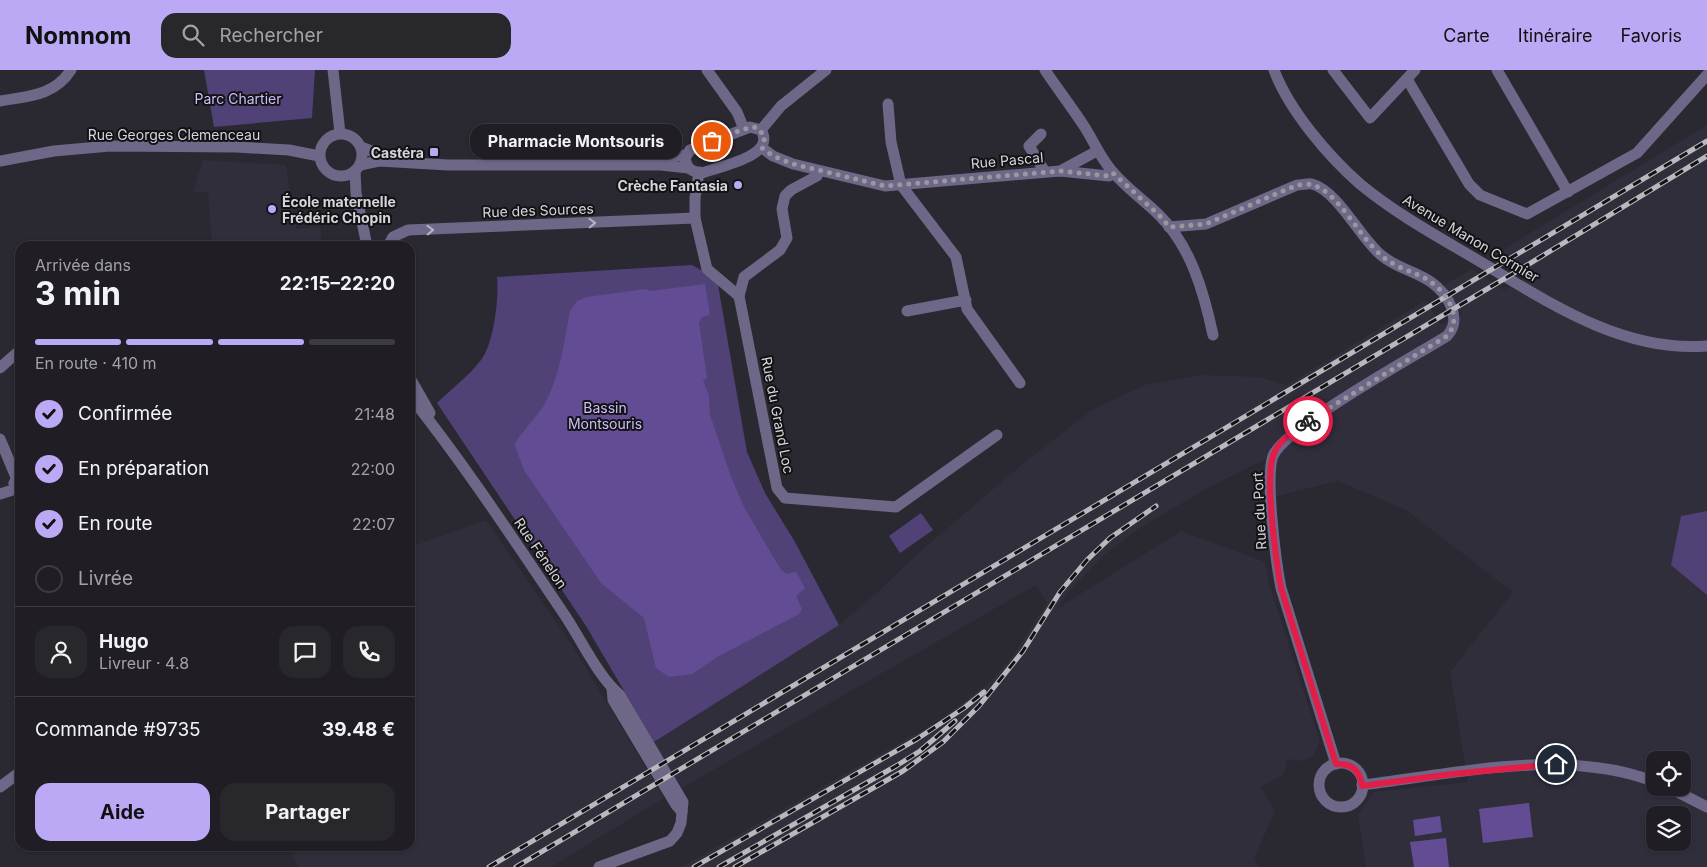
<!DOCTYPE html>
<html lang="fr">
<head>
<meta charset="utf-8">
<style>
	:root { --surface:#201e24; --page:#28272c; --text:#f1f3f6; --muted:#a2a2a6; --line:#3d3c41; --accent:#bca9f5 }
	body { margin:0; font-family:Inter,sans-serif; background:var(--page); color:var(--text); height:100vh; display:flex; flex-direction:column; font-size:19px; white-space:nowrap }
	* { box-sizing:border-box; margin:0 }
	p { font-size:16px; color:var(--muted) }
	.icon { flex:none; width:28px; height:28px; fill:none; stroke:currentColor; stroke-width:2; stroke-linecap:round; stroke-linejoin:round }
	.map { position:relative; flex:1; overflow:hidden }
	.details { position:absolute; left:15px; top:171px; width:400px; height:610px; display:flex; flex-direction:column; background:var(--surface); border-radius:15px; box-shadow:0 1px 4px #0004,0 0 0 1px var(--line) }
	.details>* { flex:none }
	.fabs { position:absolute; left:1646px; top:681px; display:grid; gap:10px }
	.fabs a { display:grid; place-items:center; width:45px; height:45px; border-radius:10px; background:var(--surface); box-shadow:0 1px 4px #0004,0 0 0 1px var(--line); font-size:25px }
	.pin { position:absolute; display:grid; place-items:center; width:42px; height:42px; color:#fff; margin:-21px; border:2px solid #fff; border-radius:50%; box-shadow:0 1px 5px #0007 }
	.courier { position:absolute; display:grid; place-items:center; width:50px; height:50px; margin:-25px; border:4px solid #e11d48; border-radius:50%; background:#fff; color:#222; box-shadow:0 1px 6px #0007 }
	.bubble { position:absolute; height:35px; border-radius:15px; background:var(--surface); box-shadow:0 1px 4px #0004,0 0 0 1px var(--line); font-size:16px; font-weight:700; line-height:35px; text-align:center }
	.headline em { font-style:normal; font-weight:700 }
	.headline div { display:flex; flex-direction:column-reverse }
	.headline { display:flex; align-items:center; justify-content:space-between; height:85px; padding:0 20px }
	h1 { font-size:32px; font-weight:700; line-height:38px }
	.bar { display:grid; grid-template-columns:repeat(4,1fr); gap:8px 5px; align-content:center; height:60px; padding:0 20px }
	.bar i { height:6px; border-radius:4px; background:var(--line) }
	.bar .active { background:var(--accent) }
	.bar p { grid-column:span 4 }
	.line { display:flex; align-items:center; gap:12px; padding:0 20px; border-top:1px solid var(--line) }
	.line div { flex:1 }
	.round { display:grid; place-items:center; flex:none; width:52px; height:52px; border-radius:15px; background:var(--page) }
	ol { padding:0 20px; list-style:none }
	li { display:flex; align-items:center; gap:15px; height:55px }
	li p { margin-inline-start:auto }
	li .icon { padding:5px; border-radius:50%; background:var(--accent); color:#111; stroke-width:4 }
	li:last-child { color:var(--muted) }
	li i { width:28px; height:28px; border:2px solid var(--line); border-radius:50% }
	.primary-button { display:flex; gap:10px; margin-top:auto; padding:10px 20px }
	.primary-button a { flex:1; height:58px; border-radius:15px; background:var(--accent); color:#111; font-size:20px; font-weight:700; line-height:58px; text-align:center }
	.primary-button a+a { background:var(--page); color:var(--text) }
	header { display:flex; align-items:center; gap:30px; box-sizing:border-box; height:70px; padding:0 25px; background:var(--accent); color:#111 }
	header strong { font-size:24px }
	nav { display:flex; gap:28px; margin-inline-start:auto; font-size:18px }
	.search { width:350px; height:45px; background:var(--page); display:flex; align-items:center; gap:12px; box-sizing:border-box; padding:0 18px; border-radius:15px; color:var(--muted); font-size:19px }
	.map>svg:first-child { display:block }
	.built { fill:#312e3c; fill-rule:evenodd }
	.green { fill:#504177 }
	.water { fill:#624d94 }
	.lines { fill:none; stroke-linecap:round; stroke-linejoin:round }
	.minor { stroke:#6e6787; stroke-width:11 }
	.rail-casing { stroke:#bab8be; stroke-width:5 }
	.rail { stroke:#131215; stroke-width:3; stroke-dasharray:9; stroke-linecap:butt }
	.oneway { stroke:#b7b4c1 }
	.done { stroke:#9a989e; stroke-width:5; stroke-dasharray:0 9 }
	.route { stroke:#e11d48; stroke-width:6 }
	.poi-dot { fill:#bca9f5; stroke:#131215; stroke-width:2 }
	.labels { text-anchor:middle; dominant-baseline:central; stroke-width:4; stroke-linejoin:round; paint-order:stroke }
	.park-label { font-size:14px; fill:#ccbdfa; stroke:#131215 }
	.street-label { font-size:14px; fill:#d6d5da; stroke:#131215 }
	.poi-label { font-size:14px; font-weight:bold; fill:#d6d5da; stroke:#131215; text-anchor:end }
</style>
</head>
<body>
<header>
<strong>Nomnom</strong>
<div class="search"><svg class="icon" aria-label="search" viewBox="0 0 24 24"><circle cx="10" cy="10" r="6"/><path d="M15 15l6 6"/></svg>Rechercher</div>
<nav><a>Carte</a><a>Itinéraire</a><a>Favoris</a></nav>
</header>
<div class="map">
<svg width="1707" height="797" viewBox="0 0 1707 797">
	<rect width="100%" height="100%" fill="#2a2830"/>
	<g class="built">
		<path d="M 1707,55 L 1707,797 L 1366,797 L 1358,744 L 1374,722 L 1468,712 L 1450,602 L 1513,522 L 1406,440 L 1338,411 L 1265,429 L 1262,405 L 1266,389 L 1213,415 L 1138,459 L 1103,486 L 1066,525 L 1058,538 L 1181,461 L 1265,492 L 1269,514 L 1320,671 L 1313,686 L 1302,691 L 1287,689 L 1284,704 L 1261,717 L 1275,741 L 1254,789 L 1259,797 L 678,797 L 685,795 L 942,649 L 994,608 L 1014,584 L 1047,533 L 1036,515 L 682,718 L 654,672 L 839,555 L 879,521 L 916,485 L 1025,392 L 1092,340 L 1144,315 L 1202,305 L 1259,307 L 1287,315 L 1426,230 L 1440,254 L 1462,245 L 1444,215 L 1472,199 L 1504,220 L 1527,207 L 1491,187 ZM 1655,690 L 1682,690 L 1682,718 L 1655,718 ZM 1655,745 L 1682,745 L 1682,772 L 1655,772 Z"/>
		<path d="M 203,90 L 286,95 L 296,159 L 320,156 L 322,176 L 212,176 L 208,122 L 193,122 Z"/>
		<path d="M 486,450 L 572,575 L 664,728 L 551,797 L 298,797 L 289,776 L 410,776 L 410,477 Z"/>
	</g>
	<g class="green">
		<path d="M 204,0 L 315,0 L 312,48 L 214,57 Z"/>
		<path d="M 692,195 L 717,209 L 747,382 L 765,423 L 795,472 L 839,555 L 654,672 L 586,556 L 437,333 C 451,319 469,306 481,290 C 494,273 499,228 497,207 Z"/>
		<path d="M 1707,441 L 1707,525 L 1671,495 L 1681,446 Z"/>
		<path d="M 921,443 L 933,460 L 900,483 L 889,466 Z"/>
	</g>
	<g class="water">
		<path d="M 705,214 L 710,245 L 702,247 L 699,253 L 707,308 L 703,310 L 709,326 L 710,345 L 730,404 L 744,437 L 781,500 L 787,504 L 796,502 L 805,518 L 796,526 L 802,539 L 799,544 L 719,586 L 692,604 L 669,607 L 656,598 L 644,548 L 601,513 L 524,400 L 515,376 C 516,367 538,346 544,335 C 560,307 564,272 570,241 L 577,231 L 586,227 L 646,219 L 650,221 Z"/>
		<path d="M 1529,733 L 1533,767 L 1483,773 L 1479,739 Z"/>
		<path d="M 1440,746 L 1442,762 L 1415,766 L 1413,750 Z"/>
		<path d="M 1446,768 L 1449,797 L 1414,797 L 1410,772 Z"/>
	</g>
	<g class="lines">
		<g class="minor">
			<path d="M 333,0 L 340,63"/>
			<path d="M 707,0 L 737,42 L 744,59"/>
			<path d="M 1045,0 C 1057,18 1070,35 1082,53 C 1093,69 1099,86 1112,101 C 1126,118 1144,130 1159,145 C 1191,176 1204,223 1213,265"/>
			<path d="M 1274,0 C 1289,40 1328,86 1360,114 C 1395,143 1435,165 1474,188 C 1545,230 1621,283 1707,276"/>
			<path d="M 1333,0 L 1370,48 L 1415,0"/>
			<path d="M 1497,0 L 1568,122"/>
			<path d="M 1407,9 L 1469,114 L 1480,125 L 1527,144 L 1637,83 L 1707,5"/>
			<path d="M 0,31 C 29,26 54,26 71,0"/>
			<path d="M 888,34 L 891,72 L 901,115 L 956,187 L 967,239 L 1020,313"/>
			<path d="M 750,57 L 761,60 C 777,86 721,96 702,103 C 692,102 687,99 685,88 L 690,80 Z"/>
			<path d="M 761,60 L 781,36 L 826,0"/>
			<circle cx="341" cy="85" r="21"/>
			<path d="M 1041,64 L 1029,76 L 1045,102"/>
			<path d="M 361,77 L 379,84 L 393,85"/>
			<path d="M 762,78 L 773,86 L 793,94 L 885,116 L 1060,101 L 1109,106 L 1113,103"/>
			<path d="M 651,88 L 686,85"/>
			<path d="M 0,91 L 54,81 L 110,76 L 236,77 L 289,80 L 319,86"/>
			<path d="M 360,95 L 379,91 L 448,95 L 661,95 L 688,98"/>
			<path d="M 355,101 L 356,123 L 367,176"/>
			<path d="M 819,101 L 817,106 L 791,120 L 785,126 L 782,139 L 787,168 L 780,180 L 744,207 L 739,226 L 777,418 L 785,428 L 896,437 L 997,365"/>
			<path d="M 1060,101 L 1097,81"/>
			<path d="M 699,102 L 695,128 L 695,148 L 707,199 L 739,226"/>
			<path d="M 1169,157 L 1206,154 L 1297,115 C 1302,115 1308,113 1312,114 C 1338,121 1360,168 1381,185 C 1396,198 1415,201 1431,212 C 1448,224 1463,249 1447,266 C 1415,286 1284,358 1273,386 C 1265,407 1276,493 1281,518 L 1336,694"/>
			<path d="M 388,176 L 393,167 L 408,160 L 695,148"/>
			<path d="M 907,241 L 966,230"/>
			<path d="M 0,298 L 20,280"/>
			<path d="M 410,308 L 430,343"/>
			<path d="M 410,326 C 465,395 514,470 564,544 C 581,569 598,607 620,625 L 683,732 L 681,753 L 677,763 L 670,771 L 599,797"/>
			<path d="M 0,369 L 16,407"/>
			<path d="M 20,404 L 14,413 L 20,422"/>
			<path d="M 0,424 L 16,419"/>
			<path d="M 612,618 L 613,630 L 676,735 L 682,742"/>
			<circle cx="1341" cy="715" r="22"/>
			<path d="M 1362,715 C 1454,704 1567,677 1655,712"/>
			<path d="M 0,717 L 20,702"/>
			<path d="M 1670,718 L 1707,737"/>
		</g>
		<g class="rail-casing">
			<g id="rail">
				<path d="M 489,797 L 1707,71"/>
				<path d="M 516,797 L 1519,200 L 1707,86"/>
				<path d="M 694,797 L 917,669 L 964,638 L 984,622"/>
				<path d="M 719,797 L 896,696 L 920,681 L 955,651"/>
				<path d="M 735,797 L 903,701 L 943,672 L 979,636 L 1023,581 L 1060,522 L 1087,490 L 1110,468 L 1156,436"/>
			</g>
		</g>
		<use href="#rail" class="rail"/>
	</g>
	<defs><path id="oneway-chevron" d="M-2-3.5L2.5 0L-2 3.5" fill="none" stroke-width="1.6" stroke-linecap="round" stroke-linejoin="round" transform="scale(1.25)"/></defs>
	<g class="oneway">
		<use href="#oneway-chevron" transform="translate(592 153) rotate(-2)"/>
		<use href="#oneway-chevron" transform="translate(430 160) rotate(-2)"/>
	</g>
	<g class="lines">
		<path class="done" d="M 712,71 L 744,59 L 756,57 L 765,66 L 762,78 L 773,86 L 793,94 L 885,116 L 1060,101 L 1109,106 L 1113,103 L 1161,147 L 1169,157 L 1206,154 L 1297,115 C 1302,115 1308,113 1312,115 C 1338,121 1360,168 1381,185 C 1396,199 1415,201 1431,212 C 1448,224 1463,249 1447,266 L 1308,351"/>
		<path class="route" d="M 1308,351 C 1295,361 1278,370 1273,386 C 1265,410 1276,491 1281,518 L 1336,694 C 1351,693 1360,700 1362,716 L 1452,704 L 1556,694"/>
	</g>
	<g class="poi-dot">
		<rect x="429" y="77" width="10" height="10" rx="2.5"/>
		<circle cx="738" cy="115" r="5"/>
		<circle cx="272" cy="139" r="5"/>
	</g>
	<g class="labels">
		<g class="park-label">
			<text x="238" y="28">Parc Chartier</text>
			<text x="605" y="337">Bassin<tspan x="605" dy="16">Montsouris</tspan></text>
		</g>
		<g class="street-label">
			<text x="174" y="64">Rue Georges Clemenceau</text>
			<text transform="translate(1007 90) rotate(-5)">Rue Pascal</text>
			<text transform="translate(538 140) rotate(-2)">Rue des Sources</text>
			<text transform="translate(1471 168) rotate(31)">Avenue Manon Cormier</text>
			<text transform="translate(778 345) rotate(79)">Rue du Grand Loc</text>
			<text transform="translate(1259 441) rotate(-93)">Rue du Port</text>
			<text transform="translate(541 483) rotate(56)">Rue Fénelon</text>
		</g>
		<g class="poi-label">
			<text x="424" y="82">Castéra</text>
			<text x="728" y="115">Crèche Fantasia</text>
			<text x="282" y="131" text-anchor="start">École maternelle<tspan x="282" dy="16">Frédéric Chopin</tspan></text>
		</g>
	</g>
</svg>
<div class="fabs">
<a><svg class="icon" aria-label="locate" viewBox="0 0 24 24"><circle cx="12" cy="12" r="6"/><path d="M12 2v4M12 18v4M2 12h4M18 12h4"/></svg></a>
<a><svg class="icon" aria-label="layers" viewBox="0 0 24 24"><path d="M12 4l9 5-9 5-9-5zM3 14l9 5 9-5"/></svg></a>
</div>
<div class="pin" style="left:712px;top:71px;background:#ea580c"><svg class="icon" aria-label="bag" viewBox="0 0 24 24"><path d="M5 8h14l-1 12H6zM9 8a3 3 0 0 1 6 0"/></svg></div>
<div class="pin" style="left:1556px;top:694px;background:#1f2937"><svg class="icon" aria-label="home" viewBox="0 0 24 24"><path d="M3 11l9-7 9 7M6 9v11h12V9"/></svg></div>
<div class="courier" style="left:1308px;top:351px"><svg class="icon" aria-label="bike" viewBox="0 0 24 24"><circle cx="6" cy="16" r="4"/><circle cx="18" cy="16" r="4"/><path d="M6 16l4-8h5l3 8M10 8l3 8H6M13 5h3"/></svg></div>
<div class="bubble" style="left:470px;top:54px;width:212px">Pharmacie Montsouris</div>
<section class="details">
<div class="headline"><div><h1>3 min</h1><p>Arrivée dans</p></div><em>22:15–22:20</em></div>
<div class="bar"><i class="active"></i><i class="active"></i><i class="active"></i><i></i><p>En route · 410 m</p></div>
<ol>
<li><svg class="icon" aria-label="check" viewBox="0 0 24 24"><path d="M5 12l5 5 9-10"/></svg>Confirmée<p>21:48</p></li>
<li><svg class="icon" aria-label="check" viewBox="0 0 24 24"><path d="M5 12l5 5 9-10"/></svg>En préparation<p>22:00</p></li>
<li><svg class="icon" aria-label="check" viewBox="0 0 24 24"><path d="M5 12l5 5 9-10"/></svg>En route<p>22:07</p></li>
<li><i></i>Livrée</li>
</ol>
<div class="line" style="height:90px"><a class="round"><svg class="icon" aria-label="person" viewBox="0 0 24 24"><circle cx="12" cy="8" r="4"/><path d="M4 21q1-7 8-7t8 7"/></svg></a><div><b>Hugo</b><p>Livreur · 4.8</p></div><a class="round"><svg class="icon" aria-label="chat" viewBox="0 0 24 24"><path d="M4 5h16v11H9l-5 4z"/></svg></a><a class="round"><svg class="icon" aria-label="phone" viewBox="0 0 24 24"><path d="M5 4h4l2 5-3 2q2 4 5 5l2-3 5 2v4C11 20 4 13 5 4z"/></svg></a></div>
<div class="line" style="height:65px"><div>Commande #9735</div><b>39.48 €</b></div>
<div class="primary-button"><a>Aide</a><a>Partager</a></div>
</section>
</div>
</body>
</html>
